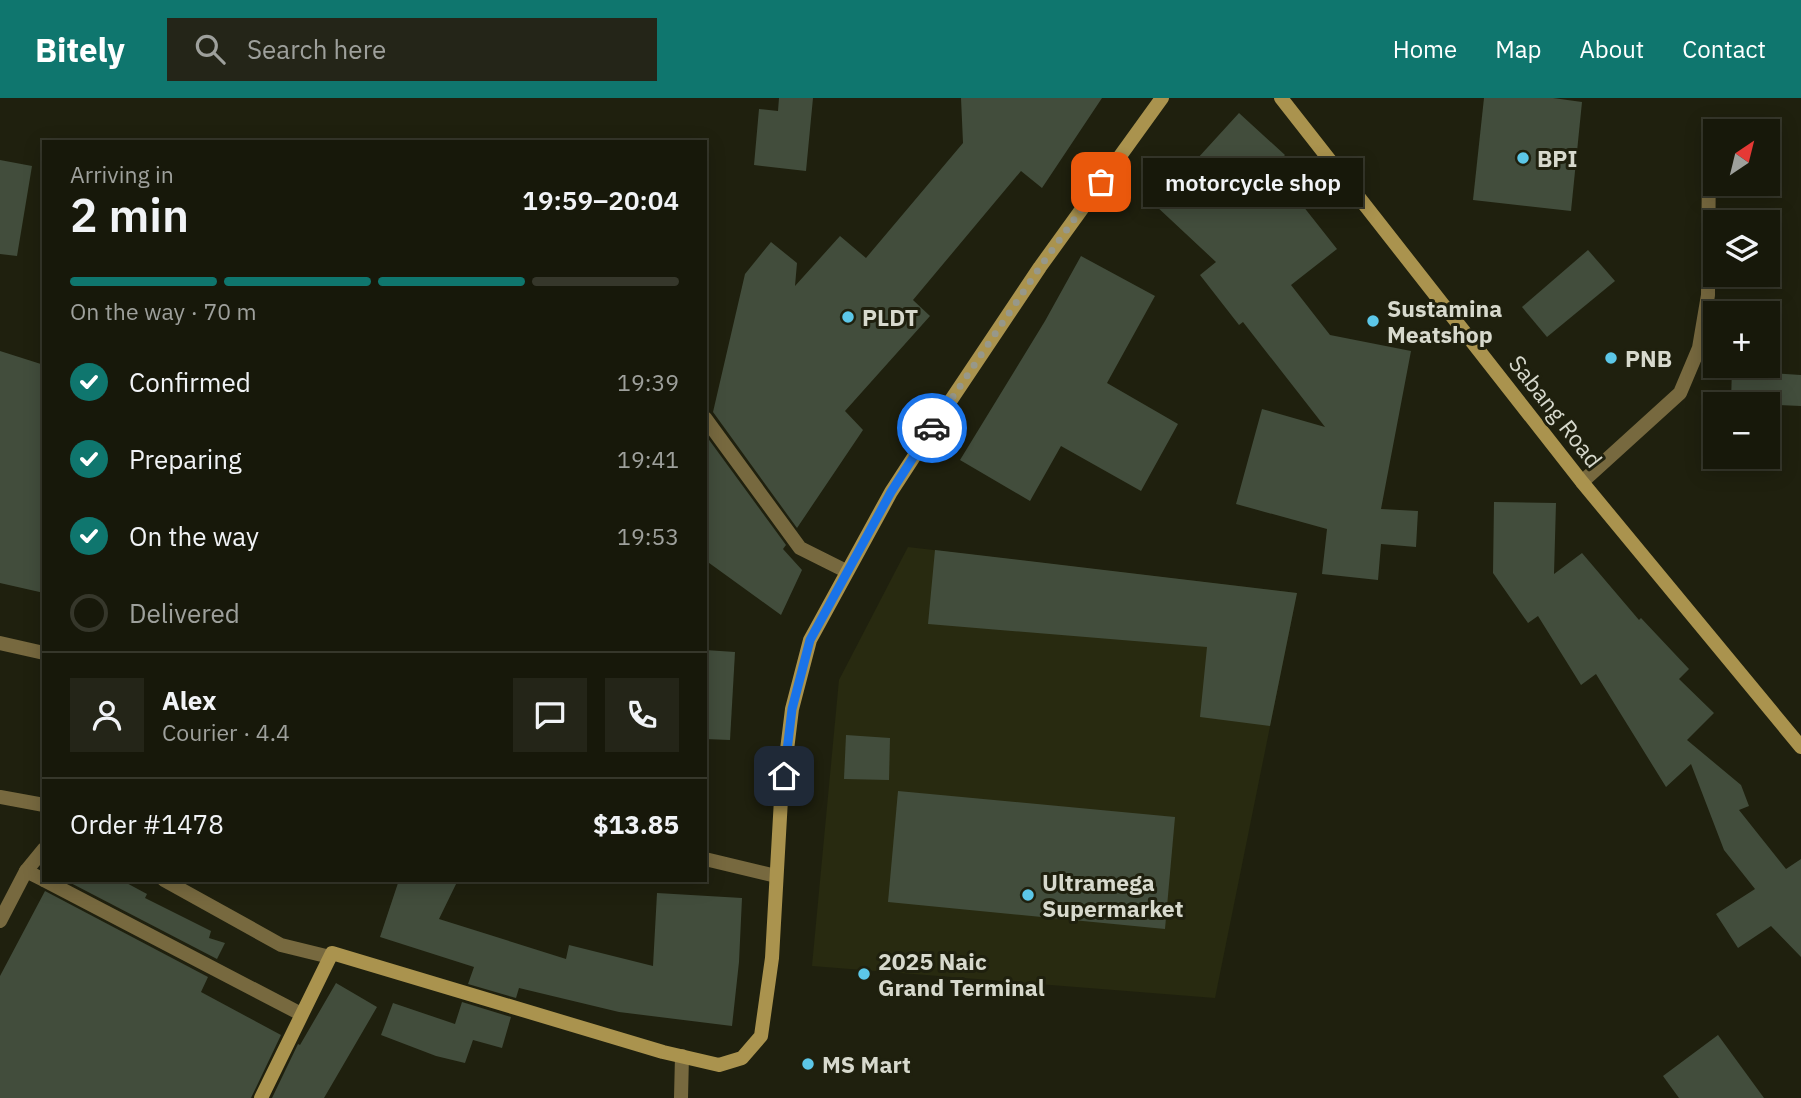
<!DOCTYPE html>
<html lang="en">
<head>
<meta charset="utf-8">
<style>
	:root { --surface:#17180a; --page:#242518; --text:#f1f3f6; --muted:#9ea09c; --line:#36372b; --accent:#0f766e }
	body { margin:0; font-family:"IBM Plex Sans",sans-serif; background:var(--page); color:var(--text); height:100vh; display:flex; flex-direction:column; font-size:26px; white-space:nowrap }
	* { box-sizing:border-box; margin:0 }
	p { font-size:23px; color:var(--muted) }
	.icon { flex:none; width:38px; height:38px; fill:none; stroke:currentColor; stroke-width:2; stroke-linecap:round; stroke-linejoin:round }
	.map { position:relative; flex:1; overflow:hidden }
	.side { position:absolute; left:42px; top:42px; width:665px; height:742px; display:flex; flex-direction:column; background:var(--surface); border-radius:0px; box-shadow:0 4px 18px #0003,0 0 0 2px var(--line) }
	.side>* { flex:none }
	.needle { width:46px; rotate:35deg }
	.fabs { position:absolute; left:1703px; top:21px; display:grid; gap:14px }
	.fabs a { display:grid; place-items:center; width:77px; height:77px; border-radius:0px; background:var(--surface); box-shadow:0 4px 18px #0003,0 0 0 2px var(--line); font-size:35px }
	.pin { position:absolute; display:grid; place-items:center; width:60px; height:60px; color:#fff; margin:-30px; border-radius:14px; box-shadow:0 4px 10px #0006 }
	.courier { position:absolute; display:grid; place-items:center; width:70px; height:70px; margin:-35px; border:5px solid #1a73e8; border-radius:50%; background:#fff; color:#222; box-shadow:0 2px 9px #0007 }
	.bubble { position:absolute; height:49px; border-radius:0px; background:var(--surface); box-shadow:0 4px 18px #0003,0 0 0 2px var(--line); font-size:23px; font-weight:600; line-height:49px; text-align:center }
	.overview em { font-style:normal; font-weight:600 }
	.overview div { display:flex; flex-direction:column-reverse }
	.overview { display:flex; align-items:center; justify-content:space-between; height:119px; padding:0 28px }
	h1 { font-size:46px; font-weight:600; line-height:52px }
	.bar { display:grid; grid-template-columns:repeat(4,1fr); gap:10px 7px; align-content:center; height:84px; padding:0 28px }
	.bar i { height:9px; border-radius:5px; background:var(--line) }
	.bar .active { background:var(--accent) }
	.bar p { grid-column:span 4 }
	.line { display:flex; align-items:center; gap:18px; padding:0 28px; border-top:2px solid var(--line) }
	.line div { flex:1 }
	.round { display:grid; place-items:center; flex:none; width:74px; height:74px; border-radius:0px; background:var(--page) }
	ol { padding:0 28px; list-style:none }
	li { display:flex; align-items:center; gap:21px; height:77px }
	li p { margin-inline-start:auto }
	li .icon { padding:7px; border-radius:50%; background:var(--accent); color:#fff; stroke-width:4 }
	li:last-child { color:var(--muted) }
	li i { width:38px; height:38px; border:4px solid var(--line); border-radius:50% }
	header { display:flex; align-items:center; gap:42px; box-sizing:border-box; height:98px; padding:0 35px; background:var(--accent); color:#fff }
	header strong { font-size:33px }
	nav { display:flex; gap:38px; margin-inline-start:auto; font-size:24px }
	.search { width:490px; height:63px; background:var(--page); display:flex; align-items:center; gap:18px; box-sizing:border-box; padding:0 24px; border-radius:0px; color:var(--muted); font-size:26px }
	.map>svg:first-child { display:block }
	.built { fill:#282a10 }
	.building { fill:#424d3c }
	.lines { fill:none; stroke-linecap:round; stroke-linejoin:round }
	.lane { stroke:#77693f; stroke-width:14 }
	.street { stroke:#77693f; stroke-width:14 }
	.secondary { stroke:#aa934e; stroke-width:14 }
	.done { stroke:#97988a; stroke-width:7; stroke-dasharray:0 12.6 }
	.route { stroke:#1a73e8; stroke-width:9 }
	.poi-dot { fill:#5cc7e8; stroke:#1f200e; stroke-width:2.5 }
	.labels { text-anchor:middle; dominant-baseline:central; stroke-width:6; stroke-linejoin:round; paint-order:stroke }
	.poi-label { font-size:23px; font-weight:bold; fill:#d7d9cd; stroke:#1f200e; text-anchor:start }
	.street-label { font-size:23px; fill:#d7d9cd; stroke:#1f200e }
</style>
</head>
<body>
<header>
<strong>Bitely</strong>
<div class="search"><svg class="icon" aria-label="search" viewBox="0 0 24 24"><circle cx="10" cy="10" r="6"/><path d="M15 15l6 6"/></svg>Search here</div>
<nav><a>Home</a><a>Map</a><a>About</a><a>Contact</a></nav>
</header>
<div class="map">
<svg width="1801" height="1000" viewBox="0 0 1801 1000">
	<rect width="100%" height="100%" fill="#1f200e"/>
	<path class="built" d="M 908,449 L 1297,495 L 1215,900 L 812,868 L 839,582 Z"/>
	<g class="building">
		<path d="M 779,0 L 813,0 L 806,73 L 754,67 L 759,11 L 778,13 Z"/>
		<path d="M 961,0 L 1102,0 L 1042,90 L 1021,73 L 913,202 L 930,218 L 845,313 L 863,332 L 797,430 L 713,314 L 745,176 L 771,144 L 797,165 L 795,188 L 840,138 L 866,160 L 963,45 Z"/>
		<path d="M 1484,0 L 1553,0 L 1582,4 L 1571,113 L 1473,102 Z"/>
		<path d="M 1239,15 L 1285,57 L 1273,70 L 1337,151 L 1291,187 L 1330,237 L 1411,253 L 1381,411 L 1418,413 L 1416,449 L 1381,446 L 1378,482 L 1322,476 L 1327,431 L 1236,406 L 1262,311 L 1325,329 L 1243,224 L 1239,227 L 1200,177 L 1216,164 L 1155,107 Z"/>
		<path d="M 0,62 L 32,68 L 17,158 L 0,156 Z"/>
		<path d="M 1588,152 L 1615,183 L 1547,239 L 1522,209 Z"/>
		<path d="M 1081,158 L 1155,198 L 1107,285 L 1178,326 L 1141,393 L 1061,348 L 1030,403 L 960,362 L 1045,223 Z"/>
		<path d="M 0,253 L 44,267 L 44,495 L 0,485 Z"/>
		<path d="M 1732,268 L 1770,268 L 1770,275 L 1801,277 L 1801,308 L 1731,305 Z"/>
		<path d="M 707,339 L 786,447 L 783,451 L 802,472 L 781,517 L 705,462 Z"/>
		<path d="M 1494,404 L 1556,405 L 1554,476 L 1582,455 L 1639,522 L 1641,520 L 1689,571 L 1679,581 L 1714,615 L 1687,642 L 1741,687 L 1749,708 L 1739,712 L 1786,771 L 1801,761 L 1801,859 L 1771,828 L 1738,850 L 1716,816 L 1755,791 L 1724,752 L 1691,666 L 1666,689 L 1596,576 L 1581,587 L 1538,518 L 1528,525 L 1493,475 Z"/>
		<path d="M 935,452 L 1297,495 L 1270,628 L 1200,619 L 1207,549 L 928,526 Z"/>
		<path d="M 705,552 L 735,554 L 730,642 L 705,641 Z"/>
		<path d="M 846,637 L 890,640 L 889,682 L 844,681 Z"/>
		<path d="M 898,693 L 1175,719 L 1165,831 L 888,804 Z"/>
		<path d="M 65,782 L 121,782 L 147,796 L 145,800 L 211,833 L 209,840 L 225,845 L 217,861 Z"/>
		<path d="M 399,782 L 458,782 L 439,821 L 566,861 L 569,847 L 653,868 L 657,795 L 742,800 L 739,864 L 732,928 L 619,914 L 519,890 L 516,900 L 468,886 L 474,869 L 380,839 Z"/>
		<path d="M 45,793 L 208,879 L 201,894 L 281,937 L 251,1000 L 0,1000 L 0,878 Z"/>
		<path d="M 336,885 L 377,909 L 324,1000 L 272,1000 L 298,946 L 300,947 Z"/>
		<path d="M 462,904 L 511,919 L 502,950 L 473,942 L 465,965 L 436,958 L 381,937 L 393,905 L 455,926 Z"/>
		<path d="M 1718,937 L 1764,1000 L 1679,1000 L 1663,978 Z"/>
	</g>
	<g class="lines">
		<g class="lane">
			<path d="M 705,320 L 800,450 L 846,473"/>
			<path d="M 0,545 L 44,555"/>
			<path d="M 0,699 L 44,707"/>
			<path d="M 705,761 L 776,778"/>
			<path d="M 26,773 L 44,751"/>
			<path d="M 44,782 L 301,916"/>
			<path d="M 164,782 L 281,847 L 330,859"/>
			<path d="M 0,823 L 26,773 L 44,782"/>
		</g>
		<g class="street">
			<path d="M 1582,384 L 1680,295 L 1699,250 L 1708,197 L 1709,43"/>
			<path d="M 681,1000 L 682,958"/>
		</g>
		<g class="secondary">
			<path d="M 1281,0 L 1582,384 L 1801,649"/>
			<path d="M 261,1000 L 332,855 L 663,954 L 719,967 L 742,960 L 761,938 L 772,860 L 781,701 L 792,611 L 810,542 L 891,394 L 943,314 L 1040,169 L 1162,0"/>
		</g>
	</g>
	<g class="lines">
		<path class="done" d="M 932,330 L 1040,169 L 1101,84"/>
		<path class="route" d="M 784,678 L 792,611 L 810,542 L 891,394 L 932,330"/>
	</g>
	<g class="poi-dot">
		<circle cx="1523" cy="60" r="7"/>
		<circle cx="848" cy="219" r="7"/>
		<circle cx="1373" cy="223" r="7"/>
		<circle cx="1611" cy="260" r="7"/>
		<circle cx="1028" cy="797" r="7"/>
		<circle cx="864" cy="876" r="7"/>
		<circle cx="808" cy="966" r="7"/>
	</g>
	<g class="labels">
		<g class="poi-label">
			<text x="1537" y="60">BPI</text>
			<text x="1387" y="210">Sustamina<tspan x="1387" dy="26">Meatshop</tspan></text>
			<text x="862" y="219">PLDT</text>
			<text x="1625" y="260">PNB</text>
			<text x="1042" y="784">Ultramega<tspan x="1042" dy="26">Supermarket</tspan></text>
			<text x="878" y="863">2025 Naic<tspan x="878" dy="26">Grand Terminal</tspan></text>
			<text x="822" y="966">MS Mart</text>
		</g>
		<g class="street-label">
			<text transform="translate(1556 313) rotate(52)">Sabang Road</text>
		</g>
	</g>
</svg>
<div class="fabs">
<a><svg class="needle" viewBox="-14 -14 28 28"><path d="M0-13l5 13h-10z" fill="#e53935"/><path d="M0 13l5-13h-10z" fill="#9ea09c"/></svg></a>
<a><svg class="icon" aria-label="layers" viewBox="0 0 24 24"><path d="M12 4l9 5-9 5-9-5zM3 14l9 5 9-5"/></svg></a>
<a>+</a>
<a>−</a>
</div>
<div class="pin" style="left:1101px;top:84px;background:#ea580c"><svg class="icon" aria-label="bag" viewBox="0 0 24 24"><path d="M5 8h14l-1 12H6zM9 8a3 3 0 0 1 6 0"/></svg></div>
<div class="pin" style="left:784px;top:678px;background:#1f2937"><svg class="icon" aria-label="home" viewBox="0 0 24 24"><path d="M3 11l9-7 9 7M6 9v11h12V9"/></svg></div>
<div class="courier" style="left:932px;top:330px"><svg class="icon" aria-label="car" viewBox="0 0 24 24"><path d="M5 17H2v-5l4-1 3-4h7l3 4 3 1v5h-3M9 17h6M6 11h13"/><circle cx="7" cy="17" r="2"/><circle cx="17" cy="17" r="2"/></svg></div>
<div class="bubble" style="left:1143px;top:60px;width:220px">motorcycle shop</div>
<section class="side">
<div class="overview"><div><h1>2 min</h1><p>Arriving in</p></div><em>19:59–20:04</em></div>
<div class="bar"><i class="active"></i><i class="active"></i><i class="active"></i><i></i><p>On the way · 70 m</p></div>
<ol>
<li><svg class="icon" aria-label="check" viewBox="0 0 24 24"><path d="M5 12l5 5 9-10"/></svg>Confirmed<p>19:39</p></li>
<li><svg class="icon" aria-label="check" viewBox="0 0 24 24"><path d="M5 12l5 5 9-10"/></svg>Preparing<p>19:41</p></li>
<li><svg class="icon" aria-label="check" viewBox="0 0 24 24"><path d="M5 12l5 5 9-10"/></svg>On the way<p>19:53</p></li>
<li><i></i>Delivered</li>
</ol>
<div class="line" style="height:126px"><a class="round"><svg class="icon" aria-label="person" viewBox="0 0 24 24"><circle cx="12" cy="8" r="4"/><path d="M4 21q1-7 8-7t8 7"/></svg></a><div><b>Alex</b><p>Courier · 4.4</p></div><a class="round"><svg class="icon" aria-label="chat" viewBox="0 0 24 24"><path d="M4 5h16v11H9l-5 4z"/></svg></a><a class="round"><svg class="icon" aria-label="phone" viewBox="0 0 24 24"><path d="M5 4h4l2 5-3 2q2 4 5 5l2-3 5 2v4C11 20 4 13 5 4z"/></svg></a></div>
<div class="line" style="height:91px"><div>Order #1478</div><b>$13.85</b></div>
</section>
</div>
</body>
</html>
